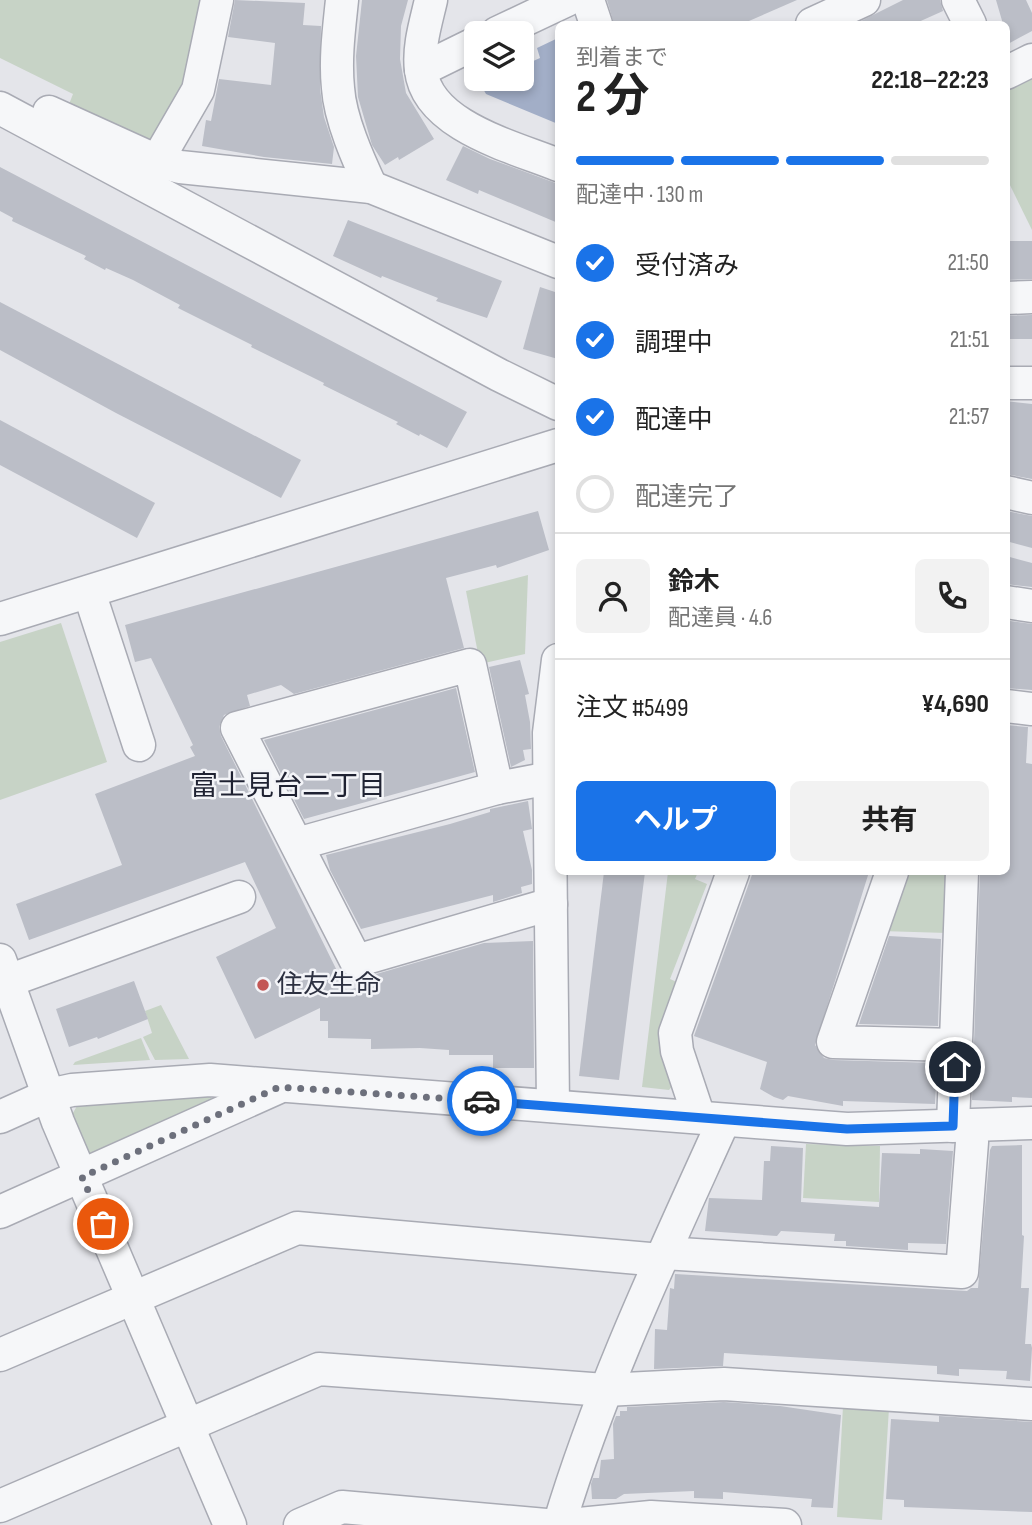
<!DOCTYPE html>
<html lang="ja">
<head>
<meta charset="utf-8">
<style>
	:root { --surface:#fff; --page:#f2f2f2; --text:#222; --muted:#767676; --line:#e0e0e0; --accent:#1a73e8 }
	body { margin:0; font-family:"Sofia Sans Condensed","Noto Sans JP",sans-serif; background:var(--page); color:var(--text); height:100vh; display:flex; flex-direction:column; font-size:26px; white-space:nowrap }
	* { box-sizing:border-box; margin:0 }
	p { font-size:23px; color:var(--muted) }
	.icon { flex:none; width:38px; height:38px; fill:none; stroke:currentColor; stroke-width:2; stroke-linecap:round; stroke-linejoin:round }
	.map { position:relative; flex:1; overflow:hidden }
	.panel { position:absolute; left:555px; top:21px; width:455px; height:854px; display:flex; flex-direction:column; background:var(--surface); border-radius:10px; box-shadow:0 4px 10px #0003 }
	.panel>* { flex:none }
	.fabs { position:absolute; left:464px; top:21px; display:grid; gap:14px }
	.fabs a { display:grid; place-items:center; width:70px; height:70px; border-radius:10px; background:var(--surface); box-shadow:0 4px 10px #0003; font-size:35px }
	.pin { position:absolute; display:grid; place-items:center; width:60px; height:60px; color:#fff; margin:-30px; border:4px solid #fff; border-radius:50%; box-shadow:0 2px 7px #0007 }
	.courier { position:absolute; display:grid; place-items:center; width:70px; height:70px; margin:-35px; border:5px solid #1a73e8; border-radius:50%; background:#fff; color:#222; box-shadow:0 2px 9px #0007 }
	.overview em { font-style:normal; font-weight:700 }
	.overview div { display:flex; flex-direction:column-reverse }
	.overview { display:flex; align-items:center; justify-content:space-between; height:119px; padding:0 21px }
	h1 { font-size:46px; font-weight:700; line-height:52px }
	.bar { display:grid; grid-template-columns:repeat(4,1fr); gap:10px 7px; align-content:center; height:84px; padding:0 21px }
	.bar i { height:9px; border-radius:5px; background:var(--line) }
	.bar .active { background:var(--accent) }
	.bar p { grid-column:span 4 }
	.line { display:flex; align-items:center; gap:18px; padding:0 21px; border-top:2px solid var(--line) }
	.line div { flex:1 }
	.round { display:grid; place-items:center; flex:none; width:74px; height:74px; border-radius:10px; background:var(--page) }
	ol { padding:0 21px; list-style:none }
	li { display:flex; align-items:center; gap:21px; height:77px }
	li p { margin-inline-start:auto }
	li .icon { padding:7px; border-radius:50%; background:var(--accent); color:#fff; stroke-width:4 }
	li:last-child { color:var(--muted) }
	li i { width:38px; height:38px; border:4px solid var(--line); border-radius:50% }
	.button { display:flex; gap:14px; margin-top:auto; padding:14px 21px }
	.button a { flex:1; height:80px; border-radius:10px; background:var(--accent); color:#fff; font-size:28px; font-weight:700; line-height:80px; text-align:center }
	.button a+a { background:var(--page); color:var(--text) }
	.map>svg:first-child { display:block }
	.green { fill:#c7d3c6 }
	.water { fill:#a2aec7 }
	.building { fill:#bbbec7 }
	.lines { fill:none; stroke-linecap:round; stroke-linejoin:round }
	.minor-casing { stroke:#a9abb4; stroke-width:35 }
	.minor { stroke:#f6f7f9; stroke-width:32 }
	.done { stroke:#6d707c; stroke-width:7; stroke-dasharray:0 12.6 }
	.route { stroke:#1a73e8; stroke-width:9 }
	.poi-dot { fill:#c35755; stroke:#f3f4f8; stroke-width:2.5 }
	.labels { text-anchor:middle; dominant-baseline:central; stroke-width:5; stroke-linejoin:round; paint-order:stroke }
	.poi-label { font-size:26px; fill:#2d3141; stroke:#f3f4f8; text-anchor:start }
	.neighbourhood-label { font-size:28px; fill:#1f2232; stroke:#f3f4f8 }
</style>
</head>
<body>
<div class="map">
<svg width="1032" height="1525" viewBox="0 0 1032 1525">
	<rect width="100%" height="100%" fill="#e4e5ea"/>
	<g class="green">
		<path d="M 0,0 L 208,0 L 190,87 L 156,144 L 66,112 L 73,94 L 0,58 Z"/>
		<path d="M 1032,73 L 1032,230 L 1006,177 L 1006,85 Z"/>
		<path d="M 528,575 L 525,654 L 480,664 L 466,591 Z"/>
		<path d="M 61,623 L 107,762 L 0,800 L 0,642 Z"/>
		<path d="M 668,872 L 698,872 L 695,879 L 707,884 L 670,979 L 679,983 L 674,1084 L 669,1090 L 642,1087 Z"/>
		<path d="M 903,872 L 950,872 L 947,933 L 881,931 Z"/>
		<path d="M 161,1005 L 189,1059 L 155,1060 L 143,1037 L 152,1033 L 145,1011 Z"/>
		<path d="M 141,1038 L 150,1060 L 73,1065 L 75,1062 Z"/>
		<path d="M 180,1096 L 211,1097 L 215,1108 L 98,1159 L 86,1154 L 70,1118 L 77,1106 Z"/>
		<path d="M 806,1144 L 880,1146 L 879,1202 L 803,1198 Z"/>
		<path d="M 843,1406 L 889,1408 L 882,1520 L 837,1517 Z"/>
	</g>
	<path class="water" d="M 558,38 L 558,124 L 486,94 L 481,85 L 494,79 L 522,79 L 522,66 L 540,58 L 537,48 Z"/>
	<g class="building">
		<path d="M 235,0 L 305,3 L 303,25 L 321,26 L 320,89 L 324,117 L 334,147 L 332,164 L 264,157 L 202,146 L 206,120 L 211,121 L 219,79 L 271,85 L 275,43 L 228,37 Z"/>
		<path d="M 362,0 L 408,0 L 401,26 L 400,59 L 406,93 L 434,139 L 399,160 L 398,157 L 385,165 L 372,145 L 358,97 L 356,56 Z"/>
		<path d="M 607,0 L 797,0 L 742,24 L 614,24 Z"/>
		<path d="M 903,0 L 940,0 L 943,11 L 914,24 L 855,24 Z"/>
		<path d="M 996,0 L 1026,0 L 1032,13 L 1032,31 L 1006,45 L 1006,24 L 1003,24 Z"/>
		<path d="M 463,146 L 490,159 L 558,184 L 558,223 L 479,190 L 478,194 L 446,180 Z"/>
		<path d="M 0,167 L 467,412 L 447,448 L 420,434 L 419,436 L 396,424 L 398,422 L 323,385 L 324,383 L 251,347 L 252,345 L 178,308 L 180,305 L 133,280 L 106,268 L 105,270 L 84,259 L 86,256 L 12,221 L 13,218 L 0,211 Z"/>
		<path d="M 348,220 L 502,281 L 487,318 L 436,301 L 438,298 L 382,276 L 381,278 L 333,256 Z"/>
		<path d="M 1006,241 L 1032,241 L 1032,279 L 1006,280 Z"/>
		<path d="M 540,287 L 558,293 L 558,359 L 523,349 Z"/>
		<path d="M 0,302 L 301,460 L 281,498 L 116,413 L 0,350 Z"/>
		<path d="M 1032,315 L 1032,339 L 1006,339 L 1006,316 Z"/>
		<path d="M 1006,401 L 1032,404 L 1032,479 L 1006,474 Z"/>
		<path d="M 0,420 L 155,503 L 137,538 L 0,465 Z"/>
		<path d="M 538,511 L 549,550 L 497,568 L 496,565 L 446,578 L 464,648 L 294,694 L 281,685 L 247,695 L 250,706 L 224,715 L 219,727 L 221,736 L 347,991 L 361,986 L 359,979 L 484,943 L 533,941 L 534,1068 L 493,1068 L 493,1055 L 449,1055 L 449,1050 L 420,1048 L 371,1049 L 371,1039 L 328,1038 L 328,1021 L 320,1021 L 320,1008 L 255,1039 L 216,957 L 276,928 L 245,862 L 29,940 L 16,904 L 122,865 L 95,794 L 195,756 L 190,747 L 193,745 L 151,658 L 135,662 L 125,625 Z"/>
		<path d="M 1006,511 L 1032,516 L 1032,548 L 1006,541 Z"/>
		<path d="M 1006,556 L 1032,563 L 1032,587 L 1006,584 Z"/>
		<path d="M 1010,621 L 1032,624 L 1032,690 L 1006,688 L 1006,634 Z"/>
		<path d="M 520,660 L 529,694 L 525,695 L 530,722 L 531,749 L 523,750 L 525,760 L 511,767 L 489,667 Z"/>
		<path d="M 456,688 L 475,772 L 304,819 L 264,740 Z"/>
		<path d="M 1006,725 L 1028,727 L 1026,763 L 1032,764 L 1032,1098 L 1012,1097 L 1012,1102 L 972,1100 L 980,872 L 1006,872 Z"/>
		<path d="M 528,801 L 532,829 L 523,831 L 532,870 L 532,884 L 521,887 L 522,893 L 493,902 L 493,895 L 361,929 L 330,870 L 326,855 L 450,824 L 490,812 L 490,809 Z"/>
		<path d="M 604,872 L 645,872 L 619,1080 L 579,1076 Z"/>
		<path d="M 753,872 L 869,872 L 815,1045 L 824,1058 L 833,1060 L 937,1063 L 935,1104 L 843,1101 L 843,1106 L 788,1096 L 783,1100 L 774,1097 L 760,1089 L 767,1062 L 694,1036 Z"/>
		<path d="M 889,936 L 941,939 L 938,1026 L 859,1024 Z"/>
		<path d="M 134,981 L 148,1019 L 98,1039 L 97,1037 L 69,1047 L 56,1009 Z"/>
		<path d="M 1022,1145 L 1022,1235 L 1024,1236 L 1021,1288 L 1029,1288 L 1025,1344 L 1031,1344 L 1032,1348 L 1030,1381 L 1006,1379 L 1007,1371 L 959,1369 L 959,1376 L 937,1374 L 937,1366 L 724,1353 L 723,1366 L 654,1369 L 655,1329 L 667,1330 L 670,1288 L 674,1289 L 675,1274 L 967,1291 L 971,1288 L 978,1288 L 990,1150 L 992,1146 Z"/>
		<path d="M 771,1146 L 803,1148 L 801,1202 L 879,1207 L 882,1153 L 920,1154 L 920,1149 L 953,1151 L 946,1244 L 908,1243 L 908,1250 L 846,1246 L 846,1241 L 834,1241 L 835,1234 L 781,1231 L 777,1236 L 705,1231 L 709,1198 L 762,1200 L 764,1161 L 770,1161 Z"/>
		<path d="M 724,1402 L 780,1406 L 841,1415 L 833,1508 L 811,1507 L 812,1499 L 723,1492 L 723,1499 L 694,1498 L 694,1491 L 624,1494 L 616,1499 L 592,1499 L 591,1484 L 593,1478 L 599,1478 L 601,1460 L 614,1459 L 613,1424 L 616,1416 L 620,1416 L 620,1411 L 627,1411 L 627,1407 Z"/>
		<path d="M 939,1416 L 1032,1422 L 1032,1512 L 904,1507 L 904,1500 L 886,1499 L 891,1419 L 939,1422 Z"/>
	</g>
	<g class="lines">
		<g class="minor-casing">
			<g id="minor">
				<path d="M 342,0 C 339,29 335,59 338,88 C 340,119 358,159 371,187"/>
				<path d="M 431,0 C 426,22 418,47 421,70 C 427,126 514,147 558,165"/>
				<path d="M 588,0 L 596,24"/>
				<path d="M 958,0 L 970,24"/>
				<path d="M 812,24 L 864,0"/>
				<path d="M 497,33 L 567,0"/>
				<path d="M 421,70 L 476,43"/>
				<path d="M 1006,73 L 1032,60"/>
				<path d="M 0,108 L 499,375 L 558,404"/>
				<path d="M 49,112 L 157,161 L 180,167 L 371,187 L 558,262"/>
				<path d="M 157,161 L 198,90 L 217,0"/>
				<path d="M 1006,298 L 1032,297"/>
				<path d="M 1006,383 L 1032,383"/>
				<path d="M 1006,492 L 1032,498"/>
				<path d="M 89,592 L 139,745"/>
				<path d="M 1006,602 L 1032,606"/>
				<path d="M 0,619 L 558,445"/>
				<path d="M 1006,706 L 1032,709"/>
				<path d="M 497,788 L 470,665 L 237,728 L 356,961 L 551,904"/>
				<path d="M 297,844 L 497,788 L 550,778"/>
				<path d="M 892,872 L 833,1042 L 956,1045"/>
				<path d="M 0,960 L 58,1122 L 230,1525"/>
				<path d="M 8,981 L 239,897"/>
				<path d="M 553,1106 L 549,733 L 558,660"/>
				<path d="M 0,1117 L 49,1095 L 72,1090 L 210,1080 L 847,1129 L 1032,1123"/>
				<path d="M 699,1117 L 677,1051 L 675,1033 L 733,872"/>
				<path d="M 953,1126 L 962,872"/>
				<path d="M 0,1212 L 277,1088"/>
				<path d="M 664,1253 L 962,1272 L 972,1142 L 970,1126"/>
				<path d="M 0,1355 L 297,1228 L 661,1260"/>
				<path d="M 0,1506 L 319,1369 L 605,1390 L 724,1384 L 1032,1404"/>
				<path d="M 300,1525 L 342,1507 L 546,1525"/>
				<path d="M 559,1525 C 601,1385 664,1253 724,1120"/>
				<path d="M 569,1525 L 651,1517 L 785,1525"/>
			</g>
		</g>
		<use href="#minor" class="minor"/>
	</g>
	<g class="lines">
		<path class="done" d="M 103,1224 L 82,1177 L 279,1087 L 482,1101"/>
		<path class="route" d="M 482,1101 L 847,1129 L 953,1126 L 955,1067"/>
	</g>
	<circle class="poi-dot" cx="263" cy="985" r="7"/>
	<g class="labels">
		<g class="poi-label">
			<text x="277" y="985">住友生命</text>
		</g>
		<g class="neighbourhood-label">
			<text x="288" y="786">富士見台二丁目</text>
		</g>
	</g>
</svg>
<div class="fabs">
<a><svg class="icon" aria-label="layers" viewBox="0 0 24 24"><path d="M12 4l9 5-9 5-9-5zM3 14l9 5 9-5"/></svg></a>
</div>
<div class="pin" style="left:103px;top:1224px;background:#ea580c"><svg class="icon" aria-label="bag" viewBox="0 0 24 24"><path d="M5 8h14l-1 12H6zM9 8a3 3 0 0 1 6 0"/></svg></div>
<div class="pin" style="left:955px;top:1067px;background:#1f2937"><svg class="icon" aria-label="home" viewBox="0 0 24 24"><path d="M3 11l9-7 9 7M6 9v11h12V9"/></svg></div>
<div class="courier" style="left:482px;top:1101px"><svg class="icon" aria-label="car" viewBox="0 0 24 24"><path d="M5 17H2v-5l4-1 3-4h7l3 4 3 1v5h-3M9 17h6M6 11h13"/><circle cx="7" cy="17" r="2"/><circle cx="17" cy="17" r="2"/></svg></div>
<section class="panel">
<div class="overview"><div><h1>2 分</h1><p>到着まで</p></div><em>22:18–22:23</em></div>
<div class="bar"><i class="active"></i><i class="active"></i><i class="active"></i><i></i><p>配達中 · 130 m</p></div>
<ol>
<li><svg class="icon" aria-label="check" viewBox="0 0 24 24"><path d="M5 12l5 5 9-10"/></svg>受付済み<p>21:50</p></li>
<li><svg class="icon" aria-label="check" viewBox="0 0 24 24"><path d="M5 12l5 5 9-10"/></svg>調理中<p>21:51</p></li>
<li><svg class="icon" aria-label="check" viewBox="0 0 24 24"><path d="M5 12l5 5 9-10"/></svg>配達中<p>21:57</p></li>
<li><i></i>配達完了</li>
</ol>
<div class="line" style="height:126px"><a class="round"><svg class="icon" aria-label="person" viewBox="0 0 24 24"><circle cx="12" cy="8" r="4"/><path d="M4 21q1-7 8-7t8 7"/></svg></a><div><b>鈴木</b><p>配達員 · 4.6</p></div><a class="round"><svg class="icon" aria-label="phone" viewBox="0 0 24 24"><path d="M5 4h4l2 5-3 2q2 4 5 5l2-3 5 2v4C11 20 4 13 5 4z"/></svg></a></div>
<div class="line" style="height:91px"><div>注文 #5499</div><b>¥4,690</b></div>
<div class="button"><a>ヘルプ</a><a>共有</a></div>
</section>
</div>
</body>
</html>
